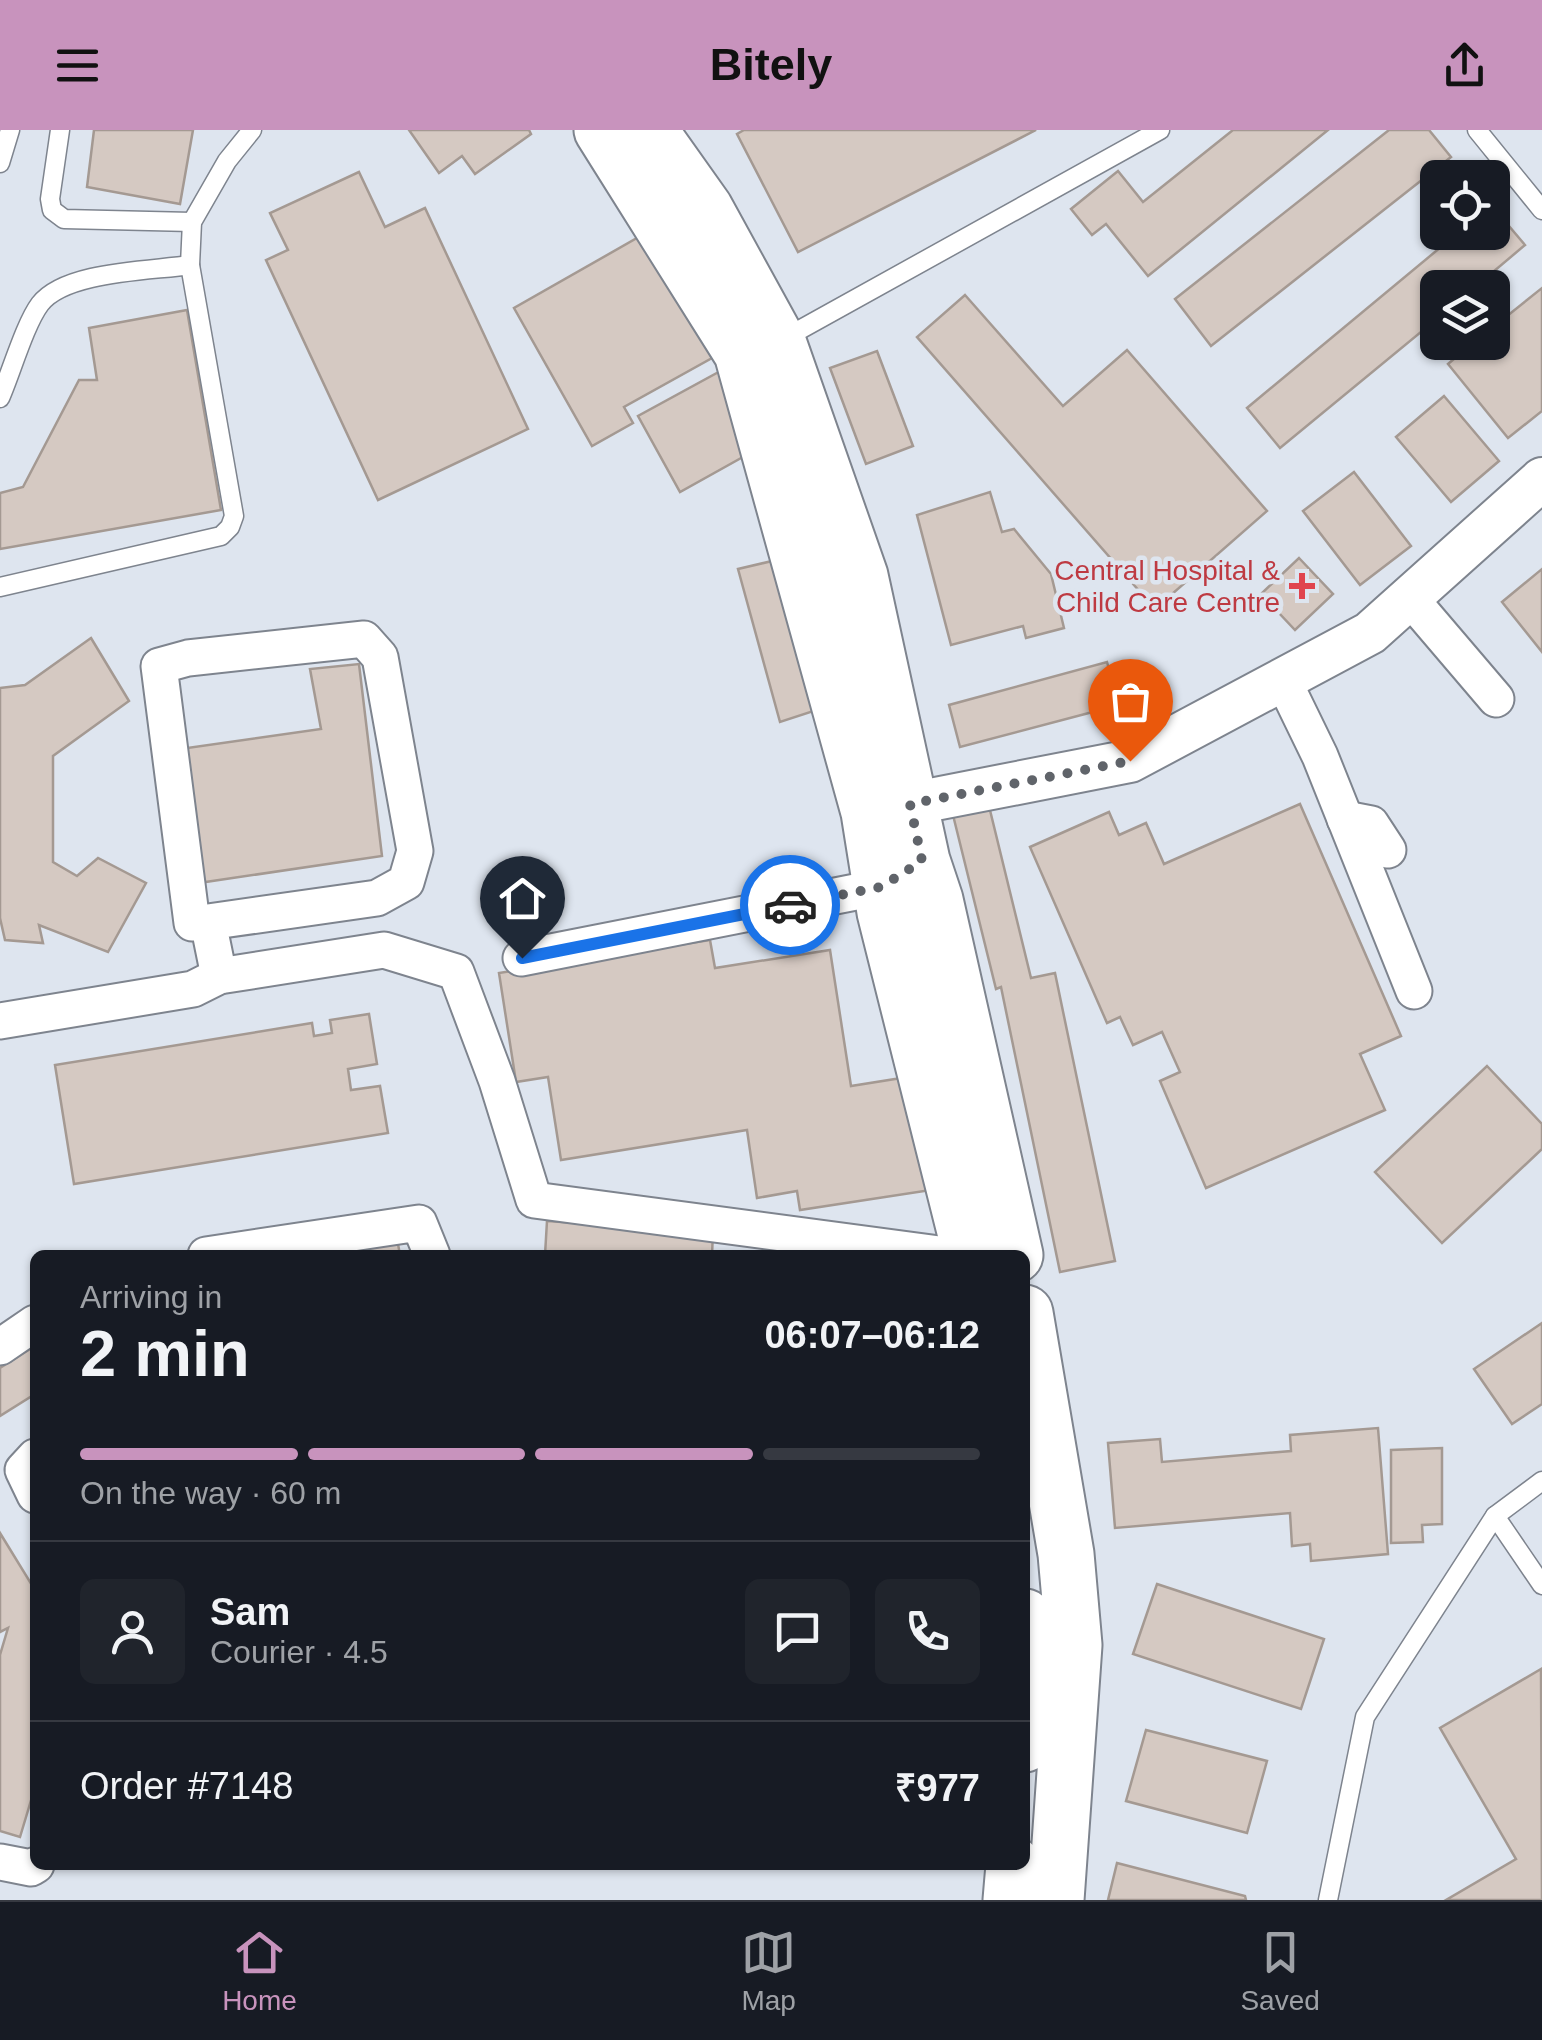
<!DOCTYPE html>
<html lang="en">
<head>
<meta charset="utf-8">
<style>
	:root { --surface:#171b24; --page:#20242c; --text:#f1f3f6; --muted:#9ea1a6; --line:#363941; --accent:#c893bd }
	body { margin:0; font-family:Arial,sans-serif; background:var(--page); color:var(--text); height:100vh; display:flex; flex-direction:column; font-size:38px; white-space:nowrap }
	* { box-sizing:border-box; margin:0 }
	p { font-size:32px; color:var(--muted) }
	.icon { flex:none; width:55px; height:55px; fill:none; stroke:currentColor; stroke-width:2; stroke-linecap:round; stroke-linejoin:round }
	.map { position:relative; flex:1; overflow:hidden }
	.sheet { position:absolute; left:30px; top:1120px; width:1000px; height:620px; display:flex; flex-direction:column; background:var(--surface); border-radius:15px; box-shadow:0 2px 8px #0004 }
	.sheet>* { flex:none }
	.controls { position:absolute; left:1420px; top:30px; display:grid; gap:20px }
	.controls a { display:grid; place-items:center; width:90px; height:90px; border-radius:15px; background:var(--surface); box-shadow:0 2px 8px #0004; font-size:50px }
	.pin { position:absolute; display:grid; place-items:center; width:85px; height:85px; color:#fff; margin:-102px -42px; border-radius:50% 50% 50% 0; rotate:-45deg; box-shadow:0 0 10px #0007 }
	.pin .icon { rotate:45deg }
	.courier { position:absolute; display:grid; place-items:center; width:100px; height:100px; margin:-50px; border:8px solid #1a73e8; border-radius:50%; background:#fff; color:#222; box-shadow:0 2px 12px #0007 }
	.overview em { font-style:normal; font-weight:700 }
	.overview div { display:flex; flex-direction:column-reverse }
	.overview { display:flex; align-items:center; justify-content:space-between; height:170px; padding:0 50px }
	h1 { font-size:65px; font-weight:700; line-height:75px }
	.bar { display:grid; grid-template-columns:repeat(4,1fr); gap:15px 10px; align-content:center; height:120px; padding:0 50px }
	.bar i { height:12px; border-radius:8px; background:var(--line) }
	.bar .current { background:var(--accent) }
	.bar p { grid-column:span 4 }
	.line { display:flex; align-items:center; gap:25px; padding:0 50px; border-top:2px solid var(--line) }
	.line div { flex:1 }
	.round { display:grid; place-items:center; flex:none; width:105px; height:105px; border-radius:15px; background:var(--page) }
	header { display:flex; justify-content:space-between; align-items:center; height:130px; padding:0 50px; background:var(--accent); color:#111; font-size:45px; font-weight:700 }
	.tab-bar { display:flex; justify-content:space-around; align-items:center; height:140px; border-top:2px solid var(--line); background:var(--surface); font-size:28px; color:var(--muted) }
	.tab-bar a { display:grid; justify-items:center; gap:5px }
	.tab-bar .current { color:var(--accent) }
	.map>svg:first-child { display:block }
	.building { fill:#d5c9c2; stroke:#a49992; stroke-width:2.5 }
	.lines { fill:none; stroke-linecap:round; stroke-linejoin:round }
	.service-casing { stroke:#7e848e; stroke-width:21 }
	.minor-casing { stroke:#7e848e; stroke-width:39 }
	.tertiary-casing { stroke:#7e848e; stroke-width:46 }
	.primary-casing { stroke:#7e848e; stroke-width:59 }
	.service { stroke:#fff; stroke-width:18 }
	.minor { stroke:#fff; stroke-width:35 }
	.tertiary { stroke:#fff; stroke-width:42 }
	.primary { stroke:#fff; stroke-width:55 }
	.done { stroke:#60646a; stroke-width:10; stroke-dasharray:0 18 }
	.route { stroke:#1a73e8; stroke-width:12 }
	.health-dot { fill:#e0444e; stroke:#dee5ef; stroke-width:4 }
	.labels { text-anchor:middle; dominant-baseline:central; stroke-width:9; stroke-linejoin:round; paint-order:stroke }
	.health-label { font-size:28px; fill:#be3a42; stroke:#dee5ef; text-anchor:end }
</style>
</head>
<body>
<header><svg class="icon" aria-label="menu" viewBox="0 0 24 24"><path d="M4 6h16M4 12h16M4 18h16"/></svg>Bitely<svg class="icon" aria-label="share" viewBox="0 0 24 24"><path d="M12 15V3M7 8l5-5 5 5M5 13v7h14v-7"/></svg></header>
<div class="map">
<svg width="1542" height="1770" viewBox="0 0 1542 1770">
	<rect width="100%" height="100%" fill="#dee5ef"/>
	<g class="building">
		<path d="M 94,0 L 193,0 L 180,74 L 87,57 Z"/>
		<path d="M 409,0 L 529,0 L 531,4 L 475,44 L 462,26 L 439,43 Z"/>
		<path d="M 744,0 L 1036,0 L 798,122 L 737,4 Z"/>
		<path d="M 1233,0 L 1328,0 L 1148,146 L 1106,94 L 1092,105 L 1071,79 L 1118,41 L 1143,72 Z"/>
		<path d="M 1389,0 L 1429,0 L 1451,27 L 1211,216 L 1175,169 Z"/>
		<path d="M 359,42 L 385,97 L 425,78 L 528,299 L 378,370 L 266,130 L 288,120 L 270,83 Z"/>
		<path d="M 1492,76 L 1525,115 L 1474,158 L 1438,158 L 1438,188 L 1280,318 L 1247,278 L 1459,102 L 1492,102 Z"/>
		<path d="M 644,104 L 712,228 L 624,277 L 633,293 L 592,316 L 514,178 Z"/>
		<path d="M 1542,158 L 1542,281 L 1508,308 L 1448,234 L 1474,212 L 1492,212 L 1492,198 Z"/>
		<path d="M 965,165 L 1063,276 L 1127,220 L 1267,381 L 1155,479 L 917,207 Z"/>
		<path d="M 187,180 L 221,380 L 0,419 L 0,363 L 23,357 L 79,250 L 97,250 L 89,198 Z"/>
		<path d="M 877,221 L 913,316 L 866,334 L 830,238 Z"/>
		<path d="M 726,238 L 759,318 L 680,362 L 638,286 Z"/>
		<path d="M 1444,266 L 1499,331 L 1451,372 L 1396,307 Z"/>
		<path d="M 1354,342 L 1411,416 L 1360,455 L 1303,381 Z"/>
		<path d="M 990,362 L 1002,402 L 1014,399 L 1051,444 L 1064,498 L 1026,508 L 1023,496 L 951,515 L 917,385 Z"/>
		<path d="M 789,427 L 829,576 L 780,592 L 738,439 Z"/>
		<path d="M 1299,428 L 1333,464 L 1295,500 L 1261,464 Z"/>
		<path d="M 1542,439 L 1542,522 L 1502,472 Z"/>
		<path d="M 91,508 L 129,571 L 53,626 L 53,732 L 77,746 L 98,728 L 146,753 L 108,822 L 39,795 L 43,813 L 5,810 L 0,788 L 0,558 L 25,555 Z"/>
		<path d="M 1107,532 L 1119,575 L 960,617 L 949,575 Z"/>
		<path d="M 359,534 L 382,726 L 192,754 L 173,620 L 321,599 L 310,539 Z"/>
		<path d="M 988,672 L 1031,848 L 1055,843 L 1115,1131 L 1060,1142 L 1001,857 L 996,859 L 952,681 Z"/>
		<path d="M 1300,674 L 1401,906 L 1360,924 L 1385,980 L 1206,1058 L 1160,951 L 1180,942 L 1162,902 L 1133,915 L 1120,887 L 1107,893 L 1030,717 L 1109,682 L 1119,705 L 1146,693 L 1164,734 Z"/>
		<path d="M 710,810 L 715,838 L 830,820 L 851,956 L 914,946 L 931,1060 L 800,1080 L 797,1061 L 757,1068 L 747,1000 L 561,1030 L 548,947 L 516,952 L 499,843 Z"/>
		<path d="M 369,884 L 377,934 L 348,939 L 351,960 L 380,956 L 388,1003 L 74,1054 L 55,935 L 312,893 L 314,906 L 332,903 L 330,890 Z"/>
		<path d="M 1487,936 L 1542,994 L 1542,1019 L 1442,1113 L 1375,1042 Z"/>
		<path d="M 547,1091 L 713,1102 L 712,1125 L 545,1125 Z"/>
		<path d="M 396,1103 L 400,1125 L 291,1125 Z"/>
		<path d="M 1542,1193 L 1542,1274 L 1512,1294 L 1474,1239 Z"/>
		<path d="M 35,1216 L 35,1264 L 0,1286 L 0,1238 Z"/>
		<path d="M 1378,1298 L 1388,1424 L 1311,1431 L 1310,1414 L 1292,1416 L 1290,1383 L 1115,1398 L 1108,1313 L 1160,1309 L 1162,1332 L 1291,1321 L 1290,1305 Z"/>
		<path d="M 1442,1318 L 1442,1394 L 1422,1395 L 1423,1412 L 1391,1413 L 1391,1320 Z"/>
		<path d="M 0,1403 L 35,1460 L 35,1657 L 20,1707 L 0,1701 L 0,1525 L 8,1498 L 0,1502 Z"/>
		<path d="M 1157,1454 L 1324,1509 L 1301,1579 L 1133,1524 Z"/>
		<path d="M 1541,1539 L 1542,1770 L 1446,1770 L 1516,1729 L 1440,1598 Z"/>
		<path d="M 1146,1600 L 1267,1631 L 1247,1703 L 1126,1671 Z"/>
		<path d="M 1117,1733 L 1245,1766 L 1246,1770 L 1108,1770 Z"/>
	</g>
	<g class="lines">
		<g class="service-casing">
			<g id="service">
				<path d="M 60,0 L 50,69 L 52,80 L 64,89 L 192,92"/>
				<path d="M 1477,0 L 1542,80"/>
				<path d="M 0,33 L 10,0"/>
				<path d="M 785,208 L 1160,0"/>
				<path d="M 0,268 C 11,243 25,194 40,174 C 65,141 150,141 190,135"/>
				<path d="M 0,457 L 221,406 L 230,397 L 234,386 L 190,135 L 192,92 L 227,31 L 252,0"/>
				<path d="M 1495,1386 L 1542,1455"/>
				<path d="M 1328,1770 L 1365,1587 L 1495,1386 L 1542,1351"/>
			</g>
		</g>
		<g class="minor-casing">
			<g id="minor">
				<path d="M 1409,467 L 1496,569"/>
				<path d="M 1283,550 L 1320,626 L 1414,861"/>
				<path d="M 1345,689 L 1371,694 L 1388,720"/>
				<path d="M 208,792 L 377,768 L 406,752 L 415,721 L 380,527 L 364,509 L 188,528 L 159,536 L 192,793 L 208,792 L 219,846"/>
				<path d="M 521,828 L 881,757 L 896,748"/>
				<path d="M 0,891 L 193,859 L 219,846 L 384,820 L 456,842 L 497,951 L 534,1070 L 947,1125"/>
				<path d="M 206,1125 L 419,1093 L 432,1125"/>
				<path d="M 0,1217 L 35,1193"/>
				<path d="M 35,1327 L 23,1340 L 35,1365"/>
				<path d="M 0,1732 L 31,1738 L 36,1735"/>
			</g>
		</g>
		<g class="tertiary-casing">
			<path id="tertiary" d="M 879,680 L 1130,631 L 1370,503 L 1542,349"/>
		</g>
		<g class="primary-casing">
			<g id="primary">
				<path d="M 602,0 L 742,223 L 869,682 L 885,782 L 971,1125"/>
				<path d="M 649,0 L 705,79 L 778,212 L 860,446 L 922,731 L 935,770 L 1015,1125"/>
				<path d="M 1025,1183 L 1066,1424 L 1074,1515 L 1056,1770"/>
				<path d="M 1025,1487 L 1031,1554 L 1025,1614"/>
				<path d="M 1011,1770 L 1014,1735"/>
			</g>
		</g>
		<use href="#service" class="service"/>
		<use href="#minor" class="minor"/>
		<use href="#tertiary" class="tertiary"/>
		<use href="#primary" class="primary"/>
	</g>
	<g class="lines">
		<path class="done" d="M 790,775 L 881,757 L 922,731 L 910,674 L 1130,631"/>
		<path class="route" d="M 522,828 L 790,775"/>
	</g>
	<path class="health-dot" d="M1297 441h10v10h10v10h-10v10h-10v-10h-10v-10h10z"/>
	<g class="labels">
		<g class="health-label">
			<text x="1280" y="440">Central Hospital &amp;<tspan x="1280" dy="32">Child Care Centre</tspan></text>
		</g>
	</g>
</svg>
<div class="controls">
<a><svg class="icon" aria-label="locate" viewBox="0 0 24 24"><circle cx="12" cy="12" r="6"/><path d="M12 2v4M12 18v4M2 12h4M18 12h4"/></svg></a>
<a><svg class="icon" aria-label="layers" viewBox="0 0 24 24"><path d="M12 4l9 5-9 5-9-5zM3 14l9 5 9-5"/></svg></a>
</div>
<div class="pin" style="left:1130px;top:631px;background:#ea580c"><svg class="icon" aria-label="bag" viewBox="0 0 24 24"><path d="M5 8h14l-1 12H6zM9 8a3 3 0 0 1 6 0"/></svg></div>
<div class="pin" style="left:522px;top:828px;background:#1f2937"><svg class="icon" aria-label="home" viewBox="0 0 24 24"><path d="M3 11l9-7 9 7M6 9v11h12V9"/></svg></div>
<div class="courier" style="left:790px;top:775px"><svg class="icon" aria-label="car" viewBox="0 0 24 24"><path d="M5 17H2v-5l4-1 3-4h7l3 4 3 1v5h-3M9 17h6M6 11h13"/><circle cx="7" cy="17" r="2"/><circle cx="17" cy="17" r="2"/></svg></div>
<section class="sheet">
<div class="overview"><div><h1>2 min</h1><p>Arriving in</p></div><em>06:07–06:12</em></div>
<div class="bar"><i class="current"></i><i class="current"></i><i class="current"></i><i></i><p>On the way · 60 m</p></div>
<div class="line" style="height:180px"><a class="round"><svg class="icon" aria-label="person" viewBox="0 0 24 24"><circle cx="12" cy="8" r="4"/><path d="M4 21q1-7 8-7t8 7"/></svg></a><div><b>Sam</b><p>Courier · 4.5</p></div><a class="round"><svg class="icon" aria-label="chat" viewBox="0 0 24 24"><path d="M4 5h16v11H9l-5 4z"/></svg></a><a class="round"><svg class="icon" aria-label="phone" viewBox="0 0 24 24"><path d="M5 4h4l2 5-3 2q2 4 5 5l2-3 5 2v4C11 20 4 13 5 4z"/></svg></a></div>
<div class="line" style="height:130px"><div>Order #7148</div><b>₹977</b></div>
</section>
</div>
<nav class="tab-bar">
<a class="current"><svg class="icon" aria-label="home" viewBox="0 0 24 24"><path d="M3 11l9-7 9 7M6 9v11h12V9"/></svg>Home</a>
<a><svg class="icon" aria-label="map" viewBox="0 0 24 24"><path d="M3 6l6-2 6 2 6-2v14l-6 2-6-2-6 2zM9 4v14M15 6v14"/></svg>Map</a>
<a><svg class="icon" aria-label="saved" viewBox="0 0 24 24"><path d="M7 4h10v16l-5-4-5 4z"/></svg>Saved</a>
</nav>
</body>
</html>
